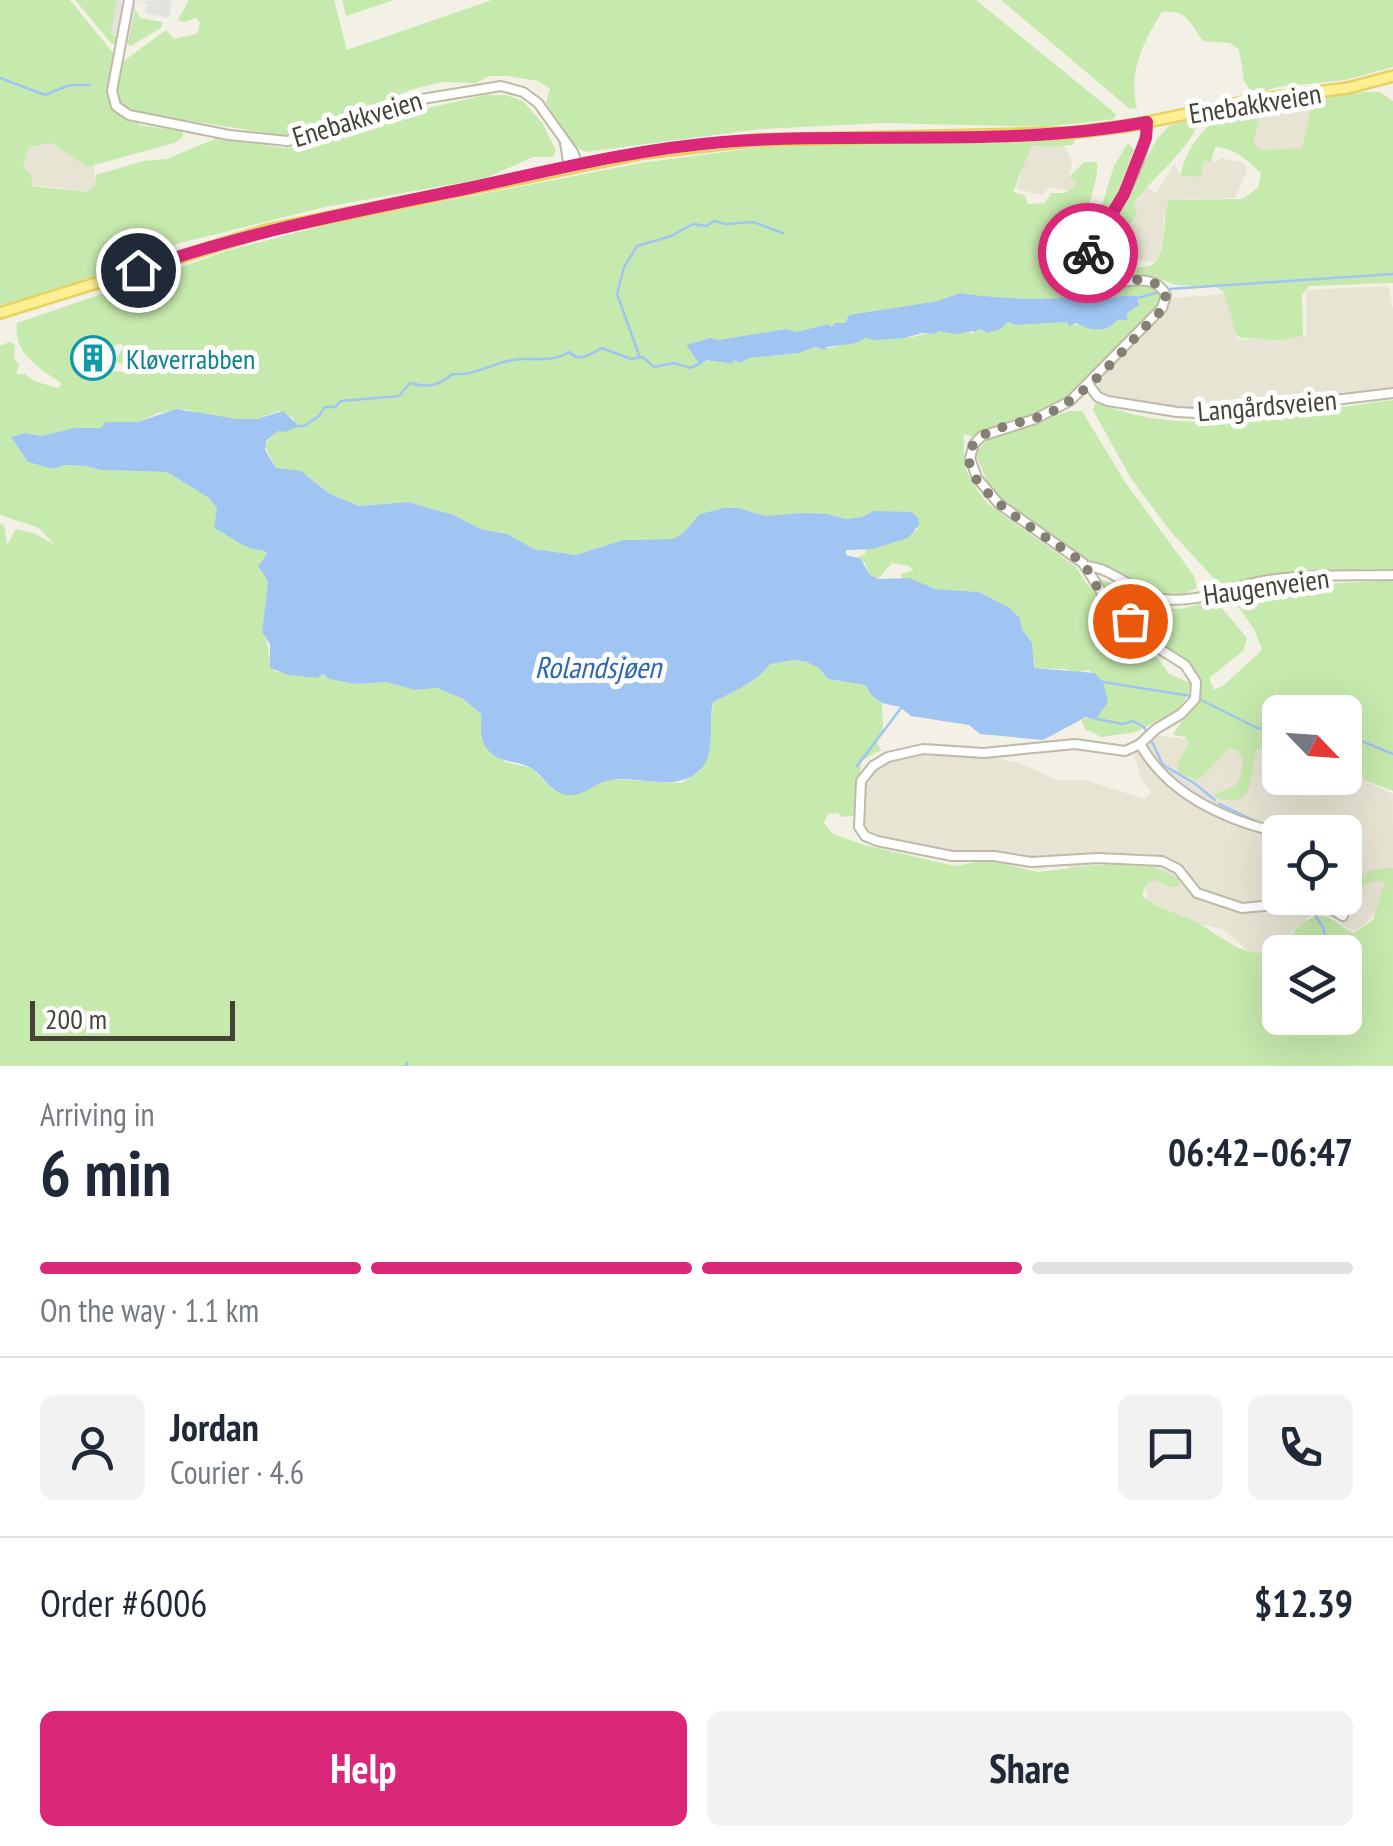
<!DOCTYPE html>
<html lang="en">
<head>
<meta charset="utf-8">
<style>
	:root { --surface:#fff; --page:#f2f2f3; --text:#1f2937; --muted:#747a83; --line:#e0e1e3; --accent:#db2777 }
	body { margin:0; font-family:"PT Sans Narrow",sans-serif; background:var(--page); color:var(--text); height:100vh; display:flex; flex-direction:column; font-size:38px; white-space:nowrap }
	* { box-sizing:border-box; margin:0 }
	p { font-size:32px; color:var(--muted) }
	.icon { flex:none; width:55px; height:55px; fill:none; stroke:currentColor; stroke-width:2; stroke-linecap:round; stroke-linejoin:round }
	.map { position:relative; height:1066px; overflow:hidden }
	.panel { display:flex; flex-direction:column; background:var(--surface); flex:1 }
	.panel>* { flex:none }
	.needle { width:65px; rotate:115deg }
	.fabs { position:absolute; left:1262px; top:695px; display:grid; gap:20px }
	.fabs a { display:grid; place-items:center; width:100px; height:100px; border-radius:15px; background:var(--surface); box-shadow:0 10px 40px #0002; font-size:50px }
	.scale { position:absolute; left:30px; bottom:25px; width:205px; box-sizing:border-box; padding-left:10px; border:5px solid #464235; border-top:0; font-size:28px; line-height:35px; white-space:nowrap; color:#464235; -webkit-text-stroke:8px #fff; paint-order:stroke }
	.pin { position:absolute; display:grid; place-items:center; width:85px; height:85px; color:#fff; margin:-42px; border:5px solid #fff; border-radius:50%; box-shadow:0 2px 10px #0007 }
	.courier { position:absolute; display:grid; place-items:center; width:100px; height:100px; margin:-50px; border:8px solid #db2777; border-radius:50%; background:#fff; color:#222; box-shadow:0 2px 12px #0007 }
	.head em { font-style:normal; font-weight:700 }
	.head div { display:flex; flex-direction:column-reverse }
	.head { display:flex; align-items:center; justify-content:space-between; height:170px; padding:0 40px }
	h1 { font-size:65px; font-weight:700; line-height:75px }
	.bar { display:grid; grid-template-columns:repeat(4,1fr); gap:15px 10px; align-content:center; height:120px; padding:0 40px }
	.bar i { height:12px; border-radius:8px; background:var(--line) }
	.bar .current { background:var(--accent) }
	.bar p { grid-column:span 4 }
	.line { display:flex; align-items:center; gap:25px; padding:0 40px; border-top:2px solid var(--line) }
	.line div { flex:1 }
	.round { display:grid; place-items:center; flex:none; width:105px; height:105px; border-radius:15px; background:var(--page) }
	.action { display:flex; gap:20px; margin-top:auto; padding:20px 40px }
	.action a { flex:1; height:115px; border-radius:15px; background:var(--accent); color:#fff; font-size:40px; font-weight:700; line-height:115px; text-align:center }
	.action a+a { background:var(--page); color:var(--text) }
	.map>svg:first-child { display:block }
	.residential { fill:#e7e4d4; fill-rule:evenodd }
	.green { fill:#c6e9ad; fill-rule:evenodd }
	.parking { fill:#e4e2de }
	.water { fill:#a0c5f2 }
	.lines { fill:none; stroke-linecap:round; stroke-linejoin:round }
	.stream { stroke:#a0c5f2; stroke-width:2.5 }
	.minor-casing { stroke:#bfbaa8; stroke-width:12 }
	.major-casing { stroke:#e7d160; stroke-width:14 }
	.minor { stroke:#fff; stroke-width:8 }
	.major { stroke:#ffef93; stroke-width:9 }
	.done { stroke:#837f73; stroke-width:10; stroke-dasharray:0 18 }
	.route { stroke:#db2777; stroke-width:12 }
	.labels { text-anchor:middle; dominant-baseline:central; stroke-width:10; stroke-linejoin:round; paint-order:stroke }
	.street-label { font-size:28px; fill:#464235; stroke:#fff }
	.culture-label { font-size:28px; fill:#0d838f; stroke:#fff; text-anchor:start }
	.water-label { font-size:30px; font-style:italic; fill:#2b67b5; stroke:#fff }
</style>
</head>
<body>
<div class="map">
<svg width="1393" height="1066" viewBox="0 0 1393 1066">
	<rect width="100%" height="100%" fill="#f3f1e6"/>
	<g class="residential">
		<path d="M 1319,98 L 1306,150 L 1255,155 L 1249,139 L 1257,109 Z"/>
		<path d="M 51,143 L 71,153 L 84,166 L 94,165 L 95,185 L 90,191 L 76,193 L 63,188 L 30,185 L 32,176 L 23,166 L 29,147 Z"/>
		<path d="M 1032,145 L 1064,146 L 1072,161 L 1069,176 L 1076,180 L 1074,187 L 1067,190 L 1049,187 L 1043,195 L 1017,189 L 1027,149 Z"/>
		<path d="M 1222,158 L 1244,163 L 1247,170 L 1235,198 L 1181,199 L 1164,216 L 1163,241 L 1156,263 L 1138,259 L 1112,265 L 1113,255 L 1122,248 L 1116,241 L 1118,233 L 1135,221 L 1134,206 L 1143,191 L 1148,187 L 1156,193 L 1174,164 L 1181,176 L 1201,177 L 1204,161 L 1214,162 Z"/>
		<path d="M 1388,286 L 1393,309 L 1393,398 L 1299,408 L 1215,410 L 1128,402 L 1105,396 L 1097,388 L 1101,375 L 1160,318 L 1170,298 L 1227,294 L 1238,340 L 1306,336 L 1306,290 Z"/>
		<path d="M 1155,735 L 1254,748 L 1280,758 L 1280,778 L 1345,778 L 1345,764 L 1352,767 L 1356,777 L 1393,794 L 1393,886 L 1378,910 L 1362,927 L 1351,931 L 1338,920 L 1315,911 L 1275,948 L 1253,956 L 1224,930 L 1185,920 L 1148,900 L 1142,864 L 1095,861 L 1091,878 L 1074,878 L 1065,862 L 1037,869 L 993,857 L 959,860 L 871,838 L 860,823 L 865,804 L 863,786 L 868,772 L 888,758 L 933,750 L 951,756 L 986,756 L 1020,763 L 1056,780 L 1085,780 L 1145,799 L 1151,792 L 1141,778 L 1133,750 ZM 1280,832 L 1345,832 L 1345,898 L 1280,898 Z"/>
	</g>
	<g class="green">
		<path d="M 0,0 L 70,0 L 113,53 C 115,86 94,109 139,121 L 139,125 L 182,131 L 183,137 L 174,143 L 87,167 L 52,143 L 29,147 L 23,166 L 32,176 L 31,186 L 87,192 L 95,185 L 96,175 L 143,161 L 167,159 L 217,138 L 283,148 L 309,146 L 374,120 L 486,95 L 506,95 L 523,101 L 543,124 L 556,151 L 553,157 L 533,157 L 486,178 L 325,207 L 180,243 L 50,293 L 0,305 Z"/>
		<path d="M 75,0 L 124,0 L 117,0 L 111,33 L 118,39 L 117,44 L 111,43 Z"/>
		<path d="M 189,0 L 334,0 L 347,50 L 492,0 L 976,0 L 1116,114 L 1114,119 L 1045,127 L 884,123 L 761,129 L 585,152 L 571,144 L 546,102 L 550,89 L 538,81 L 507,76 L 489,76 L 476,83 L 442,82 L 413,89 L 327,123 L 328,129 L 279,139 L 279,135 L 127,111 C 111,96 116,83 121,63 L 166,30 L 174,39 L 197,34 L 200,23 L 196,18 L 184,22 L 178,20 Z"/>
		<path d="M 342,0 L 394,0 L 346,16 Z"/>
		<path d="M 1001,0 L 1393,0 L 1393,67 L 1345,80 L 1277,87 L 1258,94 L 1251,91 L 1244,81 L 1239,50 L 1230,43 L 1203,41 C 1191,24 1186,8 1162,12 C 1143,42 1128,73 1137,108 L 1130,109 Z"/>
		<path d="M 135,9 L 140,18 L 162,22 L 162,27 L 131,46 L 127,44 Z"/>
		<path d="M 1363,92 L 1380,92 L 1393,101 L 1393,283 L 1309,286 L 1302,295 L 1303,336 L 1282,340 L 1241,338 L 1236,334 L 1224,292 L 1216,287 L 1176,285 L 1152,276 L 1107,279 L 1103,276 C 1119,264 1131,270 1149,266 C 1168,262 1162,215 1169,200 L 1242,199 L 1258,188 L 1261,173 C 1248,161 1234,148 1215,147 L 1211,162 L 1204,161 L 1201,177 L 1181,176 C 1184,146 1219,104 1253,109 L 1258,125 L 1253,142 L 1260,150 L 1302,148 L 1313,100 Z"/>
		<path d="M 1198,118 C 1200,139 1152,179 1137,199 L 1134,206 L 1137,212 C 1135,226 1120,227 1116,241 L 1122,250 L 1096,271 L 1091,266 L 1095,253 L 1157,139 L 1170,125 Z"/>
		<path d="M 1075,139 L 1073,145 L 1048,147 L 1032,145 L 1013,192 L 1024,195 L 1028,204 L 1045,203 L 1051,193 L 1063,193 L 1074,187 L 1076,180 L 1069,177 L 1084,162 L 1097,162 C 1101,183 1071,242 1078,263 C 1093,306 1134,270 1159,292 L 1161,300 L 1154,313 L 1073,395 L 1058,405 L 973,437 L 963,434 C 965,443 963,448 964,459 C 965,475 979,493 989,505 L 1075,566 L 1086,583 L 1128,624 L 1151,656 L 1157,657 L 1169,674 L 1190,683 L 1189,693 L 1179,709 L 1136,732 L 1101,737 L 1085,729 L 1081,719 L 1088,718 L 1103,682 L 1089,670 L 1074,673 L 1066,669 L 1034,668 L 1032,643 L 1022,629 L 1020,618 L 1010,608 L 979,592 L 935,589 L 902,578 L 901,574 L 913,570 L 909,566 L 892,563 L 878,579 L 869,574 L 865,563 L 857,557 L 865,554 L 866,549 L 890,543 L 918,529 L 911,512 L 891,514 L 874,511 L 862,517 L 846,519 L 828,514 L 765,516 L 740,508 L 724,509 L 700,514 L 683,533 L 673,539 L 623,540 L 576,555 L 534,549 L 507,534 L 480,529 L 454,515 L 408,502 L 359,506 L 330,494 L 307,475 L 276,468 L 264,445 L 277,431 L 293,428 L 295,422 L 292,417 L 279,411 L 256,419 L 237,419 L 211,417 L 185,409 L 158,413 L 138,422 L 105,422 L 101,428 L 42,436 L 25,433 L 11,437 L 28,462 L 53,469 L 63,465 L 86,466 L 100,470 L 167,472 L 209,498 L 217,508 L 215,528 C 230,537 246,550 262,550 L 267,555 L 261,561 L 268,581 L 262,632 C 272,646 266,658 274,671 L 317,678 L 322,674 L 329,679 L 356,684 L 386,682 L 415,690 L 437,688 L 463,699 L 481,715 L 481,738 L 505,762 L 531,768 L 554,790 L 577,794 L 609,779 L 681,783 L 700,771 L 708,756 L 713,702 C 733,692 757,682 770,664 L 794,660 L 807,662 L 819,668 L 828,679 L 865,685 L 872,696 L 882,703 L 883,731 L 877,743 L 881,750 L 861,761 L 858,809 L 854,816 L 843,817 L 837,813 L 828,814 L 824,823 L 833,834 L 864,845 L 955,866 L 987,860 L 1038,872 L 1108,864 L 1153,867 L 1179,879 L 1180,886 L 1170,887 L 1156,880 L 1147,883 L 1142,896 C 1158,909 1180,914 1198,923 C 1212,931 1225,941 1239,948 C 1249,953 1259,954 1269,952 C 1289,947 1297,917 1320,916 C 1333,916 1342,929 1354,933 L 1373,920 L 1385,883 L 1379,880 L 1367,883 L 1343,913 L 1340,910 C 1354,880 1359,868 1393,868 L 1393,1066 L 0,1066 L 0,524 L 4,525 L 7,545 L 16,529 L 33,533 L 54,544 L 39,528 L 0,515 L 0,346 L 9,342 L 15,345 L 14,358 L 19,365 L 16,374 L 25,374 L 34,381 L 58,388 L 62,384 C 42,369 12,354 17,323 L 230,250 L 329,224 L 641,163 L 762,147 ZM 960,293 C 981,297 1064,303 1078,294 L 1082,298 L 1137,296 L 1139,305 L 1126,314 L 1126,320 L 1116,320 L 1100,331 L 1067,322 L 1016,325 L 1008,322 L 1001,329 L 987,333 L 980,329 L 975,333 L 938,331 L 936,334 C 923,332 918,337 906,338 C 893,339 878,337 866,338 C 852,339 829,353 816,347 L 799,353 L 749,358 L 741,363 L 733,360 L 730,364 L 708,360 L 700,365 L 686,345 L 710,338 L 718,340 L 786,329 L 796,332 L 828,324 L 833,327 L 835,323 L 845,323 L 849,315 L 938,301 ZM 106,340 L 112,347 L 120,343 L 124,346 L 115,361 L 124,365 L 123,372 L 95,370 L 80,361 L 86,347 ZM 1280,952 L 1345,952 L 1345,1018 L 1280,1018 Z"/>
		<path d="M 1128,143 L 1134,150 L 1110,213 L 1100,225 L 1096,224 L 1114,166 Z"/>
		<path d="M 1393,400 L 1393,570 L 1336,571 L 1222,587 L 1171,532 L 1132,480 L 1093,410 L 1096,402 C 1187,442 1298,411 1393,400 Z"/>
		<path d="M 1069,411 L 1082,411 L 1125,482 L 1194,576 L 1197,588 L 1184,594 L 1156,593 L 1090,561 L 1003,503 L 991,490 L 975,453 L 989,438 Z"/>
		<path d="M 1098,579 C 1125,585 1148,608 1176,609 C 1187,609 1199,603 1209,600 L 1220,606 L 1247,638 L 1243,651 L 1209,678 L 1214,690 L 1223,686 L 1262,650 L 1254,629 L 1231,597 C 1285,586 1338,582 1393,581 L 1393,791 L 1364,780 L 1345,762 L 1345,712 L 1280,712 L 1280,771 L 1267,752 L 1257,749 C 1248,771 1259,815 1212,796 C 1238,782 1239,792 1243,758 L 1238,751 L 1230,748 L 1201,778 L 1195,779 L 1179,773 L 1177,764 L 1189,744 L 1185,737 L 1173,735 C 1180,719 1199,710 1201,690 C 1203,665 1170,655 1155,642 C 1145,634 1139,622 1129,613 C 1118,601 1106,593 1098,579 Z"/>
	</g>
	<g class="parking">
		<path d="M 117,0 L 136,4 L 129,40 L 111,33 Z"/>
		<path d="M 172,0 L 169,18 L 145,13 L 146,3 L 134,1 Z"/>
		<path d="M 1150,743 L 1161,765 L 1210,798 L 1203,808 L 1182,801 L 1150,766 L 1141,753 Z"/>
	</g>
	<g class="water">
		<path d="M 960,293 C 982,297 1064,303 1078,294 L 1082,298 C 1093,296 1097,299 1104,298 C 1116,298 1126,294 1137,296 L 1139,305 L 1126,314 L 1128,320 L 1117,320 C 1105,335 1089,330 1076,323 L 1069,326 L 1067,322 L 1016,325 L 1008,322 L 1001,329 L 987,333 L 980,329 L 974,333 L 974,331 L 956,334 L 938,331 L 936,334 L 922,333 L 905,338 L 876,340 L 865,338 L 856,343 L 827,347 L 824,350 L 816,347 L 799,353 L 749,358 L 741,363 L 733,360 L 733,364 L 707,360 L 700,365 L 686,345 L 710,338 L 718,340 L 786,329 L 796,332 L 828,324 L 832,327 L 835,323 L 845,323 L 849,315 L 938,301 Z"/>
		<path d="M 176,409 L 237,419 L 257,419 L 283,411 L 299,426 L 285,432 L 278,431 L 266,441 L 265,450 L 276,468 L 301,471 L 330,494 L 359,506 L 408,502 L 454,515 L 480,529 L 507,534 L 534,549 L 576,555 L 623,540 L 673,539 L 683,533 L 700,514 L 724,508 L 739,508 L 765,516 L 802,513 L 828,514 L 846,519 L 862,517 L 874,511 L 911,512 L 918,518 L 919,525 L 908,538 L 872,549 L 846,550 L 846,555 L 861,559 L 869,574 L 878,579 L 909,578 L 935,589 L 979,592 L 1010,608 L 1020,618 L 1022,629 L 1032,643 L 1034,668 L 1095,673 L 1103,682 L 1108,702 L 1095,720 L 1086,717 L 1043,740 L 980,734 L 969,725 L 911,716 L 900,707 L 882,703 L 872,696 L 865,685 L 828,679 L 819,668 L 807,662 L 794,660 L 770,664 C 757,682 733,692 713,702 C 708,722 716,753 701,769 C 681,790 652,780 623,779 C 595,779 591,793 573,795 C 551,797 545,775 529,767 C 511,758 496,765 484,744 C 479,736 482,724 481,714 L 463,699 L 437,688 L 415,690 L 386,682 L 356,684 L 329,679 L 323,674 L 317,678 L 289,675 L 270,668 L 270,644 L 262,632 L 268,581 L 258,566 L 267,554 L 262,550 C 246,551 230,536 214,528 L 217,508 L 209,498 L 167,472 L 100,470 L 86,466 L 64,465 L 53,469 L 28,462 L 11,437 L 25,433 L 42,436 L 75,428 L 101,428 L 105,422 L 138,422 Z"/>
	</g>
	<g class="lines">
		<g class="stream">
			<path d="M 0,78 L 45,95 L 70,85 L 89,85"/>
			<path d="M 1169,289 L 1393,274"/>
			<path d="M 113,292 L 155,297"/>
			<path d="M 1138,298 L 1159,292"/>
			<path d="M 640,358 L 617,294 L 624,267 L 637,246 L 671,236 L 693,224 L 707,226 L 714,221 L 726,224 L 753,222 L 783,233"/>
			<path d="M 299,426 L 304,426 L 319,416 L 325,407 L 335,407 L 341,401 L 399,396 L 410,383 C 426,388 439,386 452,374 C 476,377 498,359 522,359 C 539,359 556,361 569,352 C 580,363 591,354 602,348 L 631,359 L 643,357 L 654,367 L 674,363 L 690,368 L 699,364"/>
			<path d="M 1103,682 L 1191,696"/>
			<path d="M 1199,699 L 1257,728 L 1280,730"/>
			<path d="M 1097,719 L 1123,724 L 1133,721 L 1144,727 L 1147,733"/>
			<path d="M 1345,734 L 1393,754"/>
			<path d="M 1152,742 L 1163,765 L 1194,783 L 1215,800"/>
			<path d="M 857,766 L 901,708"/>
			<path d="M 1219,804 L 1259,823"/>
			<path d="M 1264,833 L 1280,838"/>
			<path d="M 1305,898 L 1323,928 L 1328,944"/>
			<path d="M 406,1066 L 407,1063"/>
		</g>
		<g class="minor-casing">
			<g id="minor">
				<path d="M 129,0 L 112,91 L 116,106 L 129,115 L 229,135 L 287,141 L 322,134 L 378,111 L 416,100 L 501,86 L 523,92 L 538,103 L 573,152 L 578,165"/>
				<path d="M 1147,122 C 1147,150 1128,188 1114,212 C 1102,231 1086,245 1087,269 C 1103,300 1150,262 1166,295 L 1162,308 L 1070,401 L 1035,419 L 982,436 L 974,444 L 970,458 L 977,478 L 999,504 L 1083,563 L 1104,596 L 1147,641 L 1185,665 L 1196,682 L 1195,699 L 1181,714 L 1156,729 L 1140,744 L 1125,751 L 1075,744 L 984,753 L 923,749 L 888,757 L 873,766 L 861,781 L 859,827 L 865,836 L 877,841 L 952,856 L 994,856 L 1031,862 L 1098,858 L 1162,861 L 1178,869 L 1197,893 L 1242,908 L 1284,904 L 1298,898"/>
				<path d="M 565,143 L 569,167"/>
				<path d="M 1088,384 L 1098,397 L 1108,401 L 1177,412 L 1217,414 L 1393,393"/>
				<path d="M 1086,566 C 1115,568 1135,595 1163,599 C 1200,604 1234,585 1269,580 C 1310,574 1352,576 1393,575"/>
				<path d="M 1140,744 C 1169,796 1226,820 1280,833"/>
				<path d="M 1313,898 L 1343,916"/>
			</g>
		</g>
		<g class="major-casing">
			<path id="major" d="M 0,313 L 267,230 L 644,153 L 757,140 L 1071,133 L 1133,125 L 1254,100 L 1348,88 L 1393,76"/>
		</g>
		<use href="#minor" class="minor"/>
		<use href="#major" class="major"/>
	</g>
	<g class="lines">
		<path class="done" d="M 1088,253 L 1086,269 L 1095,279 C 1118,286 1153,269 1166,295 L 1160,312 C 1126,344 1090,395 1047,414 C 1029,422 988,427 976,441 C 939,484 1060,541 1082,563 C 1091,572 1094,585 1103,595 C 1111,604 1122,611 1130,621"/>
		<path class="route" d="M 138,270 C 246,232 357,211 469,188 C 552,170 637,149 723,142 C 863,131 1008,148 1147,122 L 1146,138 L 1124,194 L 1088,253"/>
	</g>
	<defs>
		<g id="building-ring" transform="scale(2.25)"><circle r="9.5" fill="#fff" stroke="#0f9aa8" stroke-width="1.5"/><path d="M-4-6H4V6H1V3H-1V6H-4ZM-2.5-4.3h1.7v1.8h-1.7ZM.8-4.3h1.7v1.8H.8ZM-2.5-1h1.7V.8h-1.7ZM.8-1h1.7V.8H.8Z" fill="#0f9aa8"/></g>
	</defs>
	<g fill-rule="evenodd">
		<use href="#building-ring" x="93" y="358"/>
	</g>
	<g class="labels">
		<g class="street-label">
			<text transform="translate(1255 103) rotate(-9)">Enebakkveien</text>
			<text transform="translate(357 118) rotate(-17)">Enebakkveien</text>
			<text transform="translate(1267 405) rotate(-5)">Langårdsveien</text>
			<text transform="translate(1266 586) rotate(-8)">Haugenveien</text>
		</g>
		<g class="culture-label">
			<text x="126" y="358">Kløverrabben</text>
		</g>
		<g class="water-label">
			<text x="598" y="666">Rolandsjøen</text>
		</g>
	</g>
</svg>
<div class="fabs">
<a><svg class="needle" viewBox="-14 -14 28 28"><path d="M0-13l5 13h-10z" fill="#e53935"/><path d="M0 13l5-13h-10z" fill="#747a83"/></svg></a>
<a><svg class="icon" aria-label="locate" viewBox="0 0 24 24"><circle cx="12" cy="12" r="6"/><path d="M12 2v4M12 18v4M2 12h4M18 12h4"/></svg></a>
<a><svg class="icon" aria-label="layers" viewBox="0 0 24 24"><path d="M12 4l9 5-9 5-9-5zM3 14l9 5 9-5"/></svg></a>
</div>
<div class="scale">200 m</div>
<div class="pin" style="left:1130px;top:621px;background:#ea580c"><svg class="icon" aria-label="bag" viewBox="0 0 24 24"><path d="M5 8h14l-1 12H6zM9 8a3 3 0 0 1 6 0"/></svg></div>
<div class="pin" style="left:138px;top:270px;background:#1f2937"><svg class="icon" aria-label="home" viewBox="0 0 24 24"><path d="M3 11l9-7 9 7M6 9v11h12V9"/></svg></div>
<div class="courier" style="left:1088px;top:253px"><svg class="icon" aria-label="bike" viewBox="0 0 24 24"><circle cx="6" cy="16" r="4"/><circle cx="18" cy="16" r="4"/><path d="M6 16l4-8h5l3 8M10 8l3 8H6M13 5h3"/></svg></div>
</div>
<section class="panel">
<div class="head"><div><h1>6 min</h1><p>Arriving in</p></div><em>06:42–06:47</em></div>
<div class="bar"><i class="current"></i><i class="current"></i><i class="current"></i><i></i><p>On the way · 1.1 km</p></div>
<div class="line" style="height:180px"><a class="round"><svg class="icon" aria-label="person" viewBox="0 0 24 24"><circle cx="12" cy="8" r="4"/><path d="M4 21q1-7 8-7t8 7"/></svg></a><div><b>Jordan</b><p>Courier · 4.6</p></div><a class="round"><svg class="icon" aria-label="chat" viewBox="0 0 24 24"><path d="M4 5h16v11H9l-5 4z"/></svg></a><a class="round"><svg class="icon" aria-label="phone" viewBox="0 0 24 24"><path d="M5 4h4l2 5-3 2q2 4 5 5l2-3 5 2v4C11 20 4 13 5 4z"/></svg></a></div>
<div class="line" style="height:130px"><div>Order #6006</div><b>$12.39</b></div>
<div class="action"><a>Help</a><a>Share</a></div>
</section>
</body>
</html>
